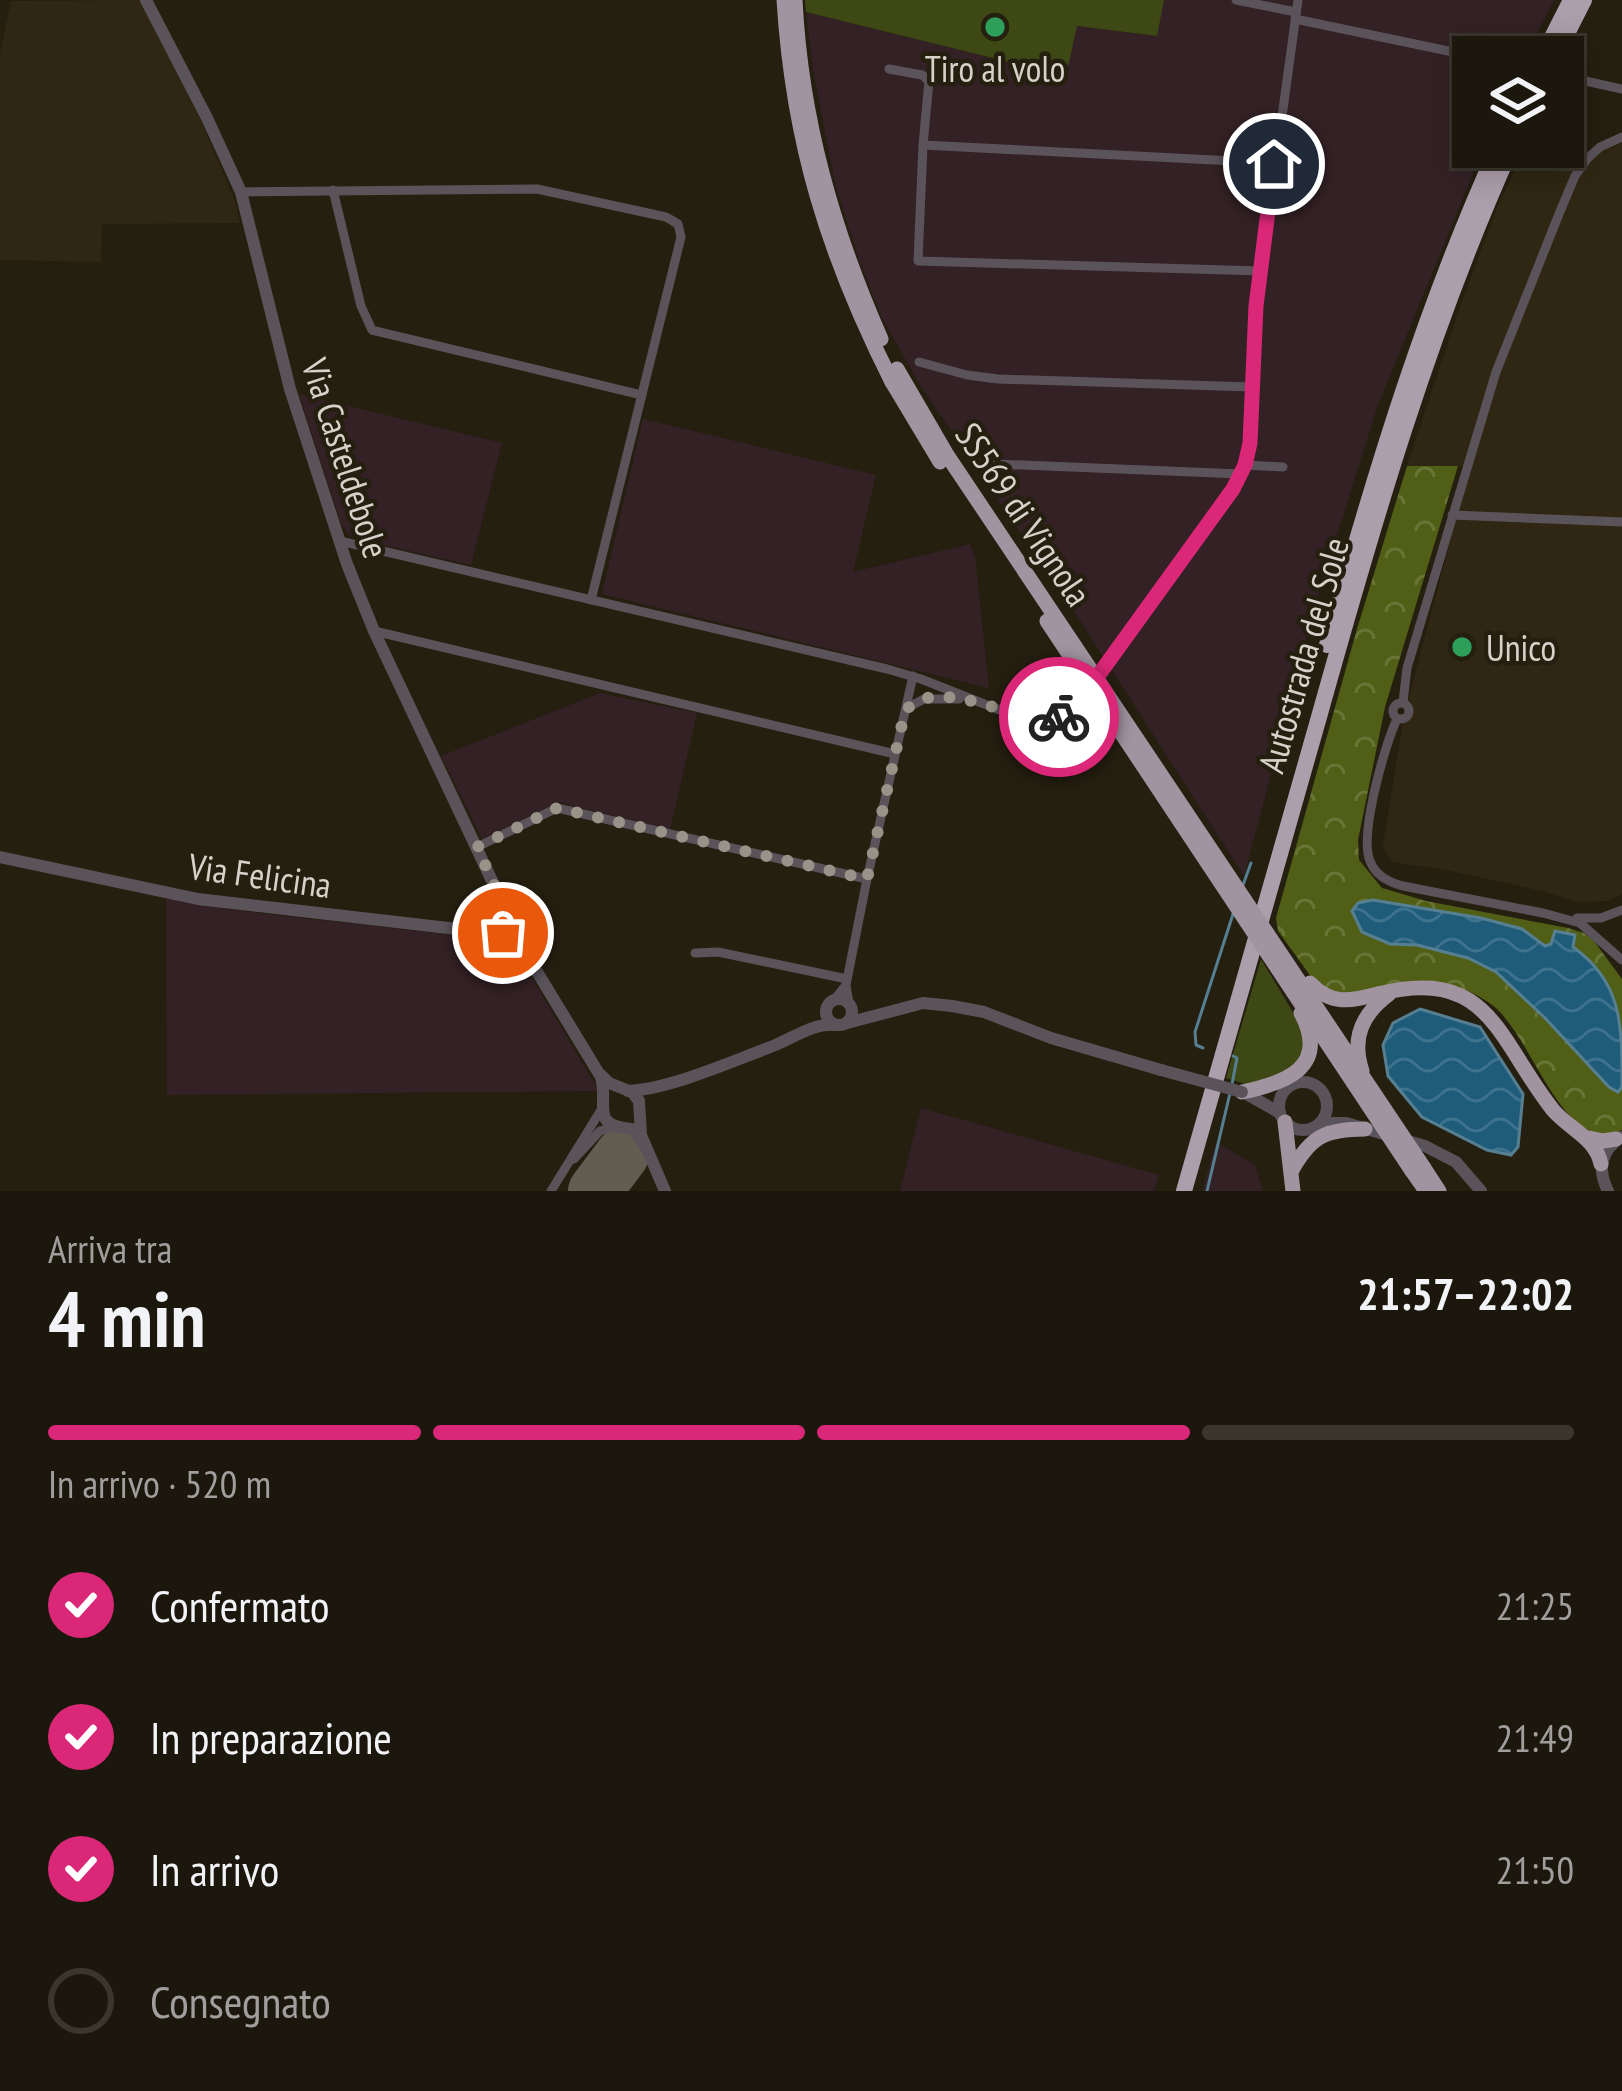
<!DOCTYPE html>
<html lang="it">
<head>
<meta charset="utf-8">
<style>
	:root { --surface:#1c170c; --page:#252015; --text:#f1f3f6; --muted:#a09f9d; --line:#3a362d; --accent:#db2777 }
	body { margin:0; font-family:"PT Sans Narrow",sans-serif; background:var(--page); color:var(--text); height:100vh; display:flex; flex-direction:column; font-size:45px; white-space:nowrap }
	* { box-sizing:border-box; margin:0 }
	p { font-size:39px; color:var(--muted) }
	.icon { flex:none; width:66px; height:66px; fill:none; stroke:currentColor; stroke-width:2; stroke-linecap:round; stroke-linejoin:round }
	.map { position:relative; height:1191px; overflow:hidden }
	.panel { display:flex; flex-direction:column; background:var(--surface); flex:1 }
	.panel>* { flex:none }
	.buttons { position:absolute; left:1452px; top:36px; display:grid; gap:24px }
	.buttons a { display:grid; place-items:center; width:132px; height:132px; border-radius:0px; background:var(--surface); box-shadow:0 6px 30px #0003,0 0 0 3px var(--line); font-size:60px }
	.pin { position:absolute; display:grid; place-items:center; width:102px; height:102px; color:#fff; margin:-51px; border:6px solid #fff; border-radius:50%; box-shadow:0 3px 12px #0007 }
	.courier { position:absolute; display:grid; place-items:center; width:120px; height:120px; margin:-60px; border:9px solid #db2777; border-radius:50%; background:#fff; color:#222; box-shadow:0 3px 15px #0007 }
	.headline em { font-style:normal; font-weight:800 }
	.headline div { display:flex; flex-direction:column-reverse }
	.headline { display:flex; align-items:center; justify-content:space-between; height:204px; padding:0 48px }
	h1 { font-size:78px; font-weight:800; line-height:90px }
	.bar { display:grid; grid-template-columns:repeat(4,1fr); gap:18px 12px; align-content:center; height:144px; padding:0 48px }
	.bar i { height:15px; border-radius:9px; background:var(--line) }
	.bar .selected { background:var(--accent) }
	.bar p { grid-column:span 4 }
	ol { padding:0 48px; list-style:none }
	li { display:flex; align-items:center; gap:36px; height:132px }
	li p { margin-inline-start:auto }
	li .icon { padding:12px; border-radius:50%; background:var(--accent); color:#fff; stroke-width:4 }
	li:last-child { color:var(--muted) }
	li i { width:66px; height:66px; border:6px solid var(--line); border-radius:50% }
	.map>svg:first-child { display:block }
	.built { fill:#2f2713 }
	.industrial { fill:#332125 }
	.green { fill:#3d4814 }
	.forest { fill:url(#forest-crowns) }
	.water { fill:url(#water-waves); stroke:#567f92; stroke-width:3 }
	.lines { fill:none; stroke-linecap:round; stroke-linejoin:round }
	.stream { stroke:#567f92; stroke-width:3 }
	.runway { stroke:#625d50; stroke-width:54 }
	.minor { stroke:#5a545a; stroke-width:9 }
	.tertiary { stroke:#5a545a; stroke-width:12 }
	.trunk { stroke:#a194a0; stroke-width:15 }
	.motorway { stroke:#ad9eac; stroke-width:16 }
	.tertiary-bridge { stroke:#5a545a; stroke-width:12 }
	.trunk-bridge { stroke:#a194a0; stroke-width:15 }
	.done { stroke:#989388; stroke-width:12; stroke-dasharray:0 21.6 }
	.route { stroke:#db2777; stroke-width:15 }
	.leisure-dot { fill:#2e9e5b; stroke:#251f10; stroke-width:4.5 }
	.labels { text-anchor:middle; dominant-baseline:central; stroke-width:9; stroke-linejoin:round; paint-order:stroke }
	.poi-label { font-size:36px; fill:#d6d2c9; stroke:#251f10 }
	.street-label { font-size:36px; fill:#d6d2c9; stroke:#251f10 }
</style>
</head>
<body>
<div class="map">
<svg width="1622" height="1191" viewBox="0 0 1622 1191">
	<defs>
		<pattern id="forest-crowns" width="20" height="18" patternUnits="userSpaceOnUse" patternTransform="scale(3)"><rect width="20" height="18" fill="#505f15"/><path d="M2 6a3 3 0 1 1 6 0M12 15a3 3 0 1 1 6 0" fill="none" stroke="#687536"/></pattern>
		<pattern id="water-waves" width="16" height="10" patternUnits="userSpaceOnUse" patternTransform="scale(3)"><rect width="16" height="10" fill="#1f5c7a"/><path d="M0 5q4-4 8 0t8 0" fill="none" stroke="#3f728c"/></pattern>
	</defs>
	<rect width="100%" height="100%" fill="#251f10"/>
	<g class="built">
		<path d="M 140,0 L 198,114 L 236,204 L 240,223 L 102,224 L 101,262 L 0,260 L 0,54 L 11,1 Z"/>
		<path d="M 1622,144 L 1622,894 L 1608,901 L 1577,902 L 1542,891 L 1447,870 L 1392,862 L 1383,846 L 1404,716 L 1470,466 L 1407,466 L 1459,310 L 1498,205 L 1525,149 L 1549,158 L 1566,159 Z"/>
	</g>
	<g class="industrial">
		<path d="M 1164,0 L 1554,0 L 1525,57 L 1473,57 L 1473,147 L 1484,147 L 1378,405 L 1320,589 L 1244,876 L 1079,619 L 920,385 L 883,320 L 859,260 L 835,184 L 813,70 L 806,12 L 1065,76 L 1077,26 L 1156,36 Z"/>
		<path d="M 299,394 L 502,443 L 471,565 L 361,540 L 348,534 L 340,521 Z"/>
		<path d="M 643,419 L 876,475 L 853,572 L 970,544 L 975,557 L 989,688 L 602,594 Z"/>
		<path d="M 600,693 L 697,713 L 670,830 L 559,802 L 482,839 L 441,756 Z"/>
		<path d="M 166,897 L 233,910 L 507,941 L 512,945 L 599,1091 L 167,1095 Z"/>
		<path d="M 921,1108 L 1159,1175 L 1154,1191 L 900,1191 Z"/>
		<path d="M 1216,1142 L 1255,1165 L 1263,1191 L 1202,1191 Z"/>
	</g>
	<g class="green">
		<path d="M 805,0 L 1164,0 L 1157,36 L 1077,26 L 1066,76 L 806,12 Z"/>
		<path d="M 1261,959 L 1300,1024 L 1305,1044 L 1300,1062 L 1255,1087 L 1226,1078 Z"/>
	</g>
	<path class="forest" d="M 1407,466 L 1458,466 L 1385,707 L 1358,840 L 1359,860 L 1382,888 L 1426,901 L 1568,928 L 1584,933 L 1594,941 L 1622,979 L 1622,1130 C 1610,1135 1598,1136 1586,1129 C 1549,1106 1529,1041 1497,1009 C 1486,999 1470,991 1456,987 C 1408,974 1382,989 1337,996 L 1312,978 L 1278,931 L 1276,918 L 1357,629 Z"/>
	<g class="water">
		<path d="M 1373,900 L 1481,918 L 1522,929 L 1545,946 L 1551,944 L 1555,931 L 1575,935 L 1573,947 C 1622,982 1622,1023 1622,1087 L 1618,1092 L 1609,1087 L 1545,1018 L 1496,972 L 1468,958 L 1417,945 L 1390,944 L 1362,932 L 1352,911 L 1358,903 Z"/>
		<path d="M 1420,1009 L 1480,1027 L 1523,1094 L 1518,1147 L 1511,1155 L 1487,1150 L 1422,1117 L 1388,1076 L 1383,1045 L 1393,1023 Z"/>
	</g>
	<g class="lines">
		<g class="stream">
			<path d="M 1243,885 L 1251,863"/>
			<path d="M 1203,1048 L 1196,1045 L 1195,1032 L 1234,911"/>
			<path d="M 1232,1084 L 1237,1058 L 1233,1056"/>
			<path d="M 1207,1191 L 1230,1093"/>
		</g>
		<path class="runway" d="M 595,1191 L 622,1155"/>
		<g class="minor">
			<path d="M 1236,0 L 1296,12"/>
			<path d="M 1295,19 L 1477,57"/>
			<path d="M 889,69 L 922,75 L 929,81 L 923,145 L 918,261 L 1260,271"/>
			<path d="M 1563,76 L 1622,89"/>
			<path d="M 923,145 L 1274,163"/>
			<path d="M 333,190 L 361,306 L 372,330 L 642,395"/>
			<path d="M 241,192 L 537,189 L 666,217 L 678,224 L 681,237 L 591,600"/>
			<path d="M 919,362 L 967,375 L 998,379 L 1252,387"/>
			<path d="M 995,464 L 1241,474"/>
			<path d="M 1245,465 L 1283,467"/>
			<path d="M 1452,515 L 1622,522"/>
			<path d="M 340,541 L 887,669 L 921,679 L 997,709 L 1040,719 L 1057,718 L 1082,697 L 1233,489 L 1245,465 L 1250,443 L 1256,306 L 1298,0"/>
			<path d="M 374,631 L 895,754"/>
			<path d="M 1403,702 L 1407,668 L 1496,372 L 1559,214 L 1575,176 L 1587,159 L 1600,147 L 1622,137"/>
			<circle cx="1401" cy="711" r="8"/>
			<path d="M 907,708 L 924,699 L 959,699"/>
			<path d="M 1397,719 C 1385,744 1359,835 1370,861 C 1376,877 1392,884 1408,887 L 1543,913 L 1580,923 L 1622,960"/>
			<path d="M 477,847 L 557,808 L 867,879"/>
			<path d="M 1577,918 L 1601,918 L 1622,910"/>
			<path d="M 695,953 L 718,952 L 847,979"/>
			<path d="M 834,1000 L 846,985"/>
			<path d="M 849,1004 L 846,985 L 867,879 L 913,676"/>
			<path d="M 574,1159 L 600,1131 L 615,1127"/>
			<path d="M 551,1191 L 601,1110"/>
		</g>
		<g class="tertiary">
			<path d="M 146,0 L 207,118 L 241,192 L 290,389 L 347,564 L 374,631 L 528,957 L 601,1077 C 609,1107 589,1125 632,1129 L 645,1145"/>
			<path d="M 0,857 L 198,899 L 483,932 L 516,932"/>
			<circle cx="839" cy="1012" r="13"/>
			<path d="M 847,1023 L 923,1003 L 952,1006 L 984,1012 L 1051,1038 L 1161,1070"/>
			<path d="M 601,1075 L 609,1083 L 632,1092 L 639,1101 L 641,1135 L 665,1191"/>
			<circle cx="1303" cy="1106" r="24"/>
			<path d="M 628,1091 C 670,1089 733,1061 773,1046 C 794,1038 812,1023 835,1025"/>
			<path d="M 1243,1092 L 1280,1113"/>
			<path d="M 1314,1128 L 1326,1123 L 1346,1123 L 1425,1146 L 1456,1162 L 1481,1191"/>
			<path d="M 1608,1191 C 1597,1169 1601,1151 1621,1137"/>
		</g>
		<g class="trunk">
			<path d="M 784,0 C 793,143 828,255 892,382"/>
			<path d="M 795,0 C 801,120 833,230 881,339"/>
			<path d="M 1378,994 C 1490,966 1497,1039 1553,1110 C 1569,1129 1596,1138 1601,1164"/>
			<path d="M 1362,1071 C 1351,1038 1362,1014 1389,994"/>
			<path d="M 1242,1092 C 1286,1083 1330,1067 1301,1013"/>
			<path d="M 1285,1122 L 1293,1191"/>
			<path d="M 1589,1138 L 1603,1141 L 1616,1139"/>
			<path d="M 1424,1168 L 1439,1191"/>
			<path d="M 1292,1170 C 1311,1136 1326,1129 1365,1129"/>
			<path d="M 1412,1171 L 1426,1191"/>
		</g>
		<g class="motorway">
			<path d="M 1542,57 L 1571,0"/>
			<path d="M 1555,57 L 1584,0"/>
			<path d="M 1327,645 C 1374,476 1425,307 1498,147"/>
			<path d="M 1184,1191 C 1229,1033 1274,875 1319,717 C 1373,524 1429,330 1512,147"/>
		</g>
		<path class="tertiary-bridge" d="M 1161,1070 L 1242,1092"/>
		<g class="trunk-bridge">
			<path d="M 897,369 L 947,455 L 1424,1168"/>
			<path d="M 892,382 L 940,462"/>
			<path d="M 1047,621 L 1412,1171"/>
			<path d="M 1310,983 C 1331,1006 1351,1001 1378,994"/>
		</g>
	</g>
	<g class="lines">
		<path class="done" d="M 503,933 L 516,932 L 477,847 L 557,808 L 867,879 L 905,711 C 939,672 1015,726 1059,717"/>
		<path class="route" d="M 1059,717 L 1082,698 L 1233,489 L 1245,465 L 1250,443 L 1256,306 L 1274,164"/>
	</g>
	<g class="leisure-dot">
		<circle cx="995" cy="27" r="12"/>
		<circle cx="1462" cy="647" r="12"/>
	</g>
	<g class="labels">
		<g class="poi-label">
			<text x="995" y="68">Tiro al volo</text>
			<text x="1486" y="647" text-anchor="start">Unico</text>
		</g>
		<g class="street-label">
			<text transform="translate(346 458) rotate(72)">Via Casteldebole</text>
			<text transform="translate(1024 514) rotate(56)">SS569 di Vignola</text>
			<text transform="translate(1303 655) rotate(-74)">Autostrada del Sole</text>
			<text transform="translate(260 875) rotate(8)">Via Felicina</text>
		</g>
	</g>
</svg>
<div class="buttons">
<a><svg class="icon" aria-label="layers" viewBox="0 0 24 24"><path d="M12 4l9 5-9 5-9-5zM3 14l9 5 9-5"/></svg></a>
</div>
<div class="pin" style="left:503px;top:933px;background:#ea580c"><svg class="icon" aria-label="bag" viewBox="0 0 24 24"><path d="M5 8h14l-1 12H6zM9 8a3 3 0 0 1 6 0"/></svg></div>
<div class="pin" style="left:1274px;top:164px;background:#1f2937"><svg class="icon" aria-label="home" viewBox="0 0 24 24"><path d="M3 11l9-7 9 7M6 9v11h12V9"/></svg></div>
<div class="courier" style="left:1059px;top:717px"><svg class="icon" aria-label="bike" viewBox="0 0 24 24"><circle cx="6" cy="16" r="4"/><circle cx="18" cy="16" r="4"/><path d="M6 16l4-8h5l3 8M10 8l3 8H6M13 5h3"/></svg></div>
</div>
<section class="panel">
<div class="headline"><div><h1>4 min</h1><p>Arriva tra</p></div><em>21:57–22:02</em></div>
<div class="bar"><i class="selected"></i><i class="selected"></i><i class="selected"></i><i></i><p>In arrivo · 520 m</p></div>
<ol>
<li><svg class="icon" aria-label="check" viewBox="0 0 24 24"><path d="M5 12l5 5 9-10"/></svg>Confermato<p>21:25</p></li>
<li><svg class="icon" aria-label="check" viewBox="0 0 24 24"><path d="M5 12l5 5 9-10"/></svg>In preparazione<p>21:49</p></li>
<li><svg class="icon" aria-label="check" viewBox="0 0 24 24"><path d="M5 12l5 5 9-10"/></svg>In arrivo<p>21:50</p></li>
<li><i></i>Consegnato</li>
</ol>
</section>
</body>
</html>
